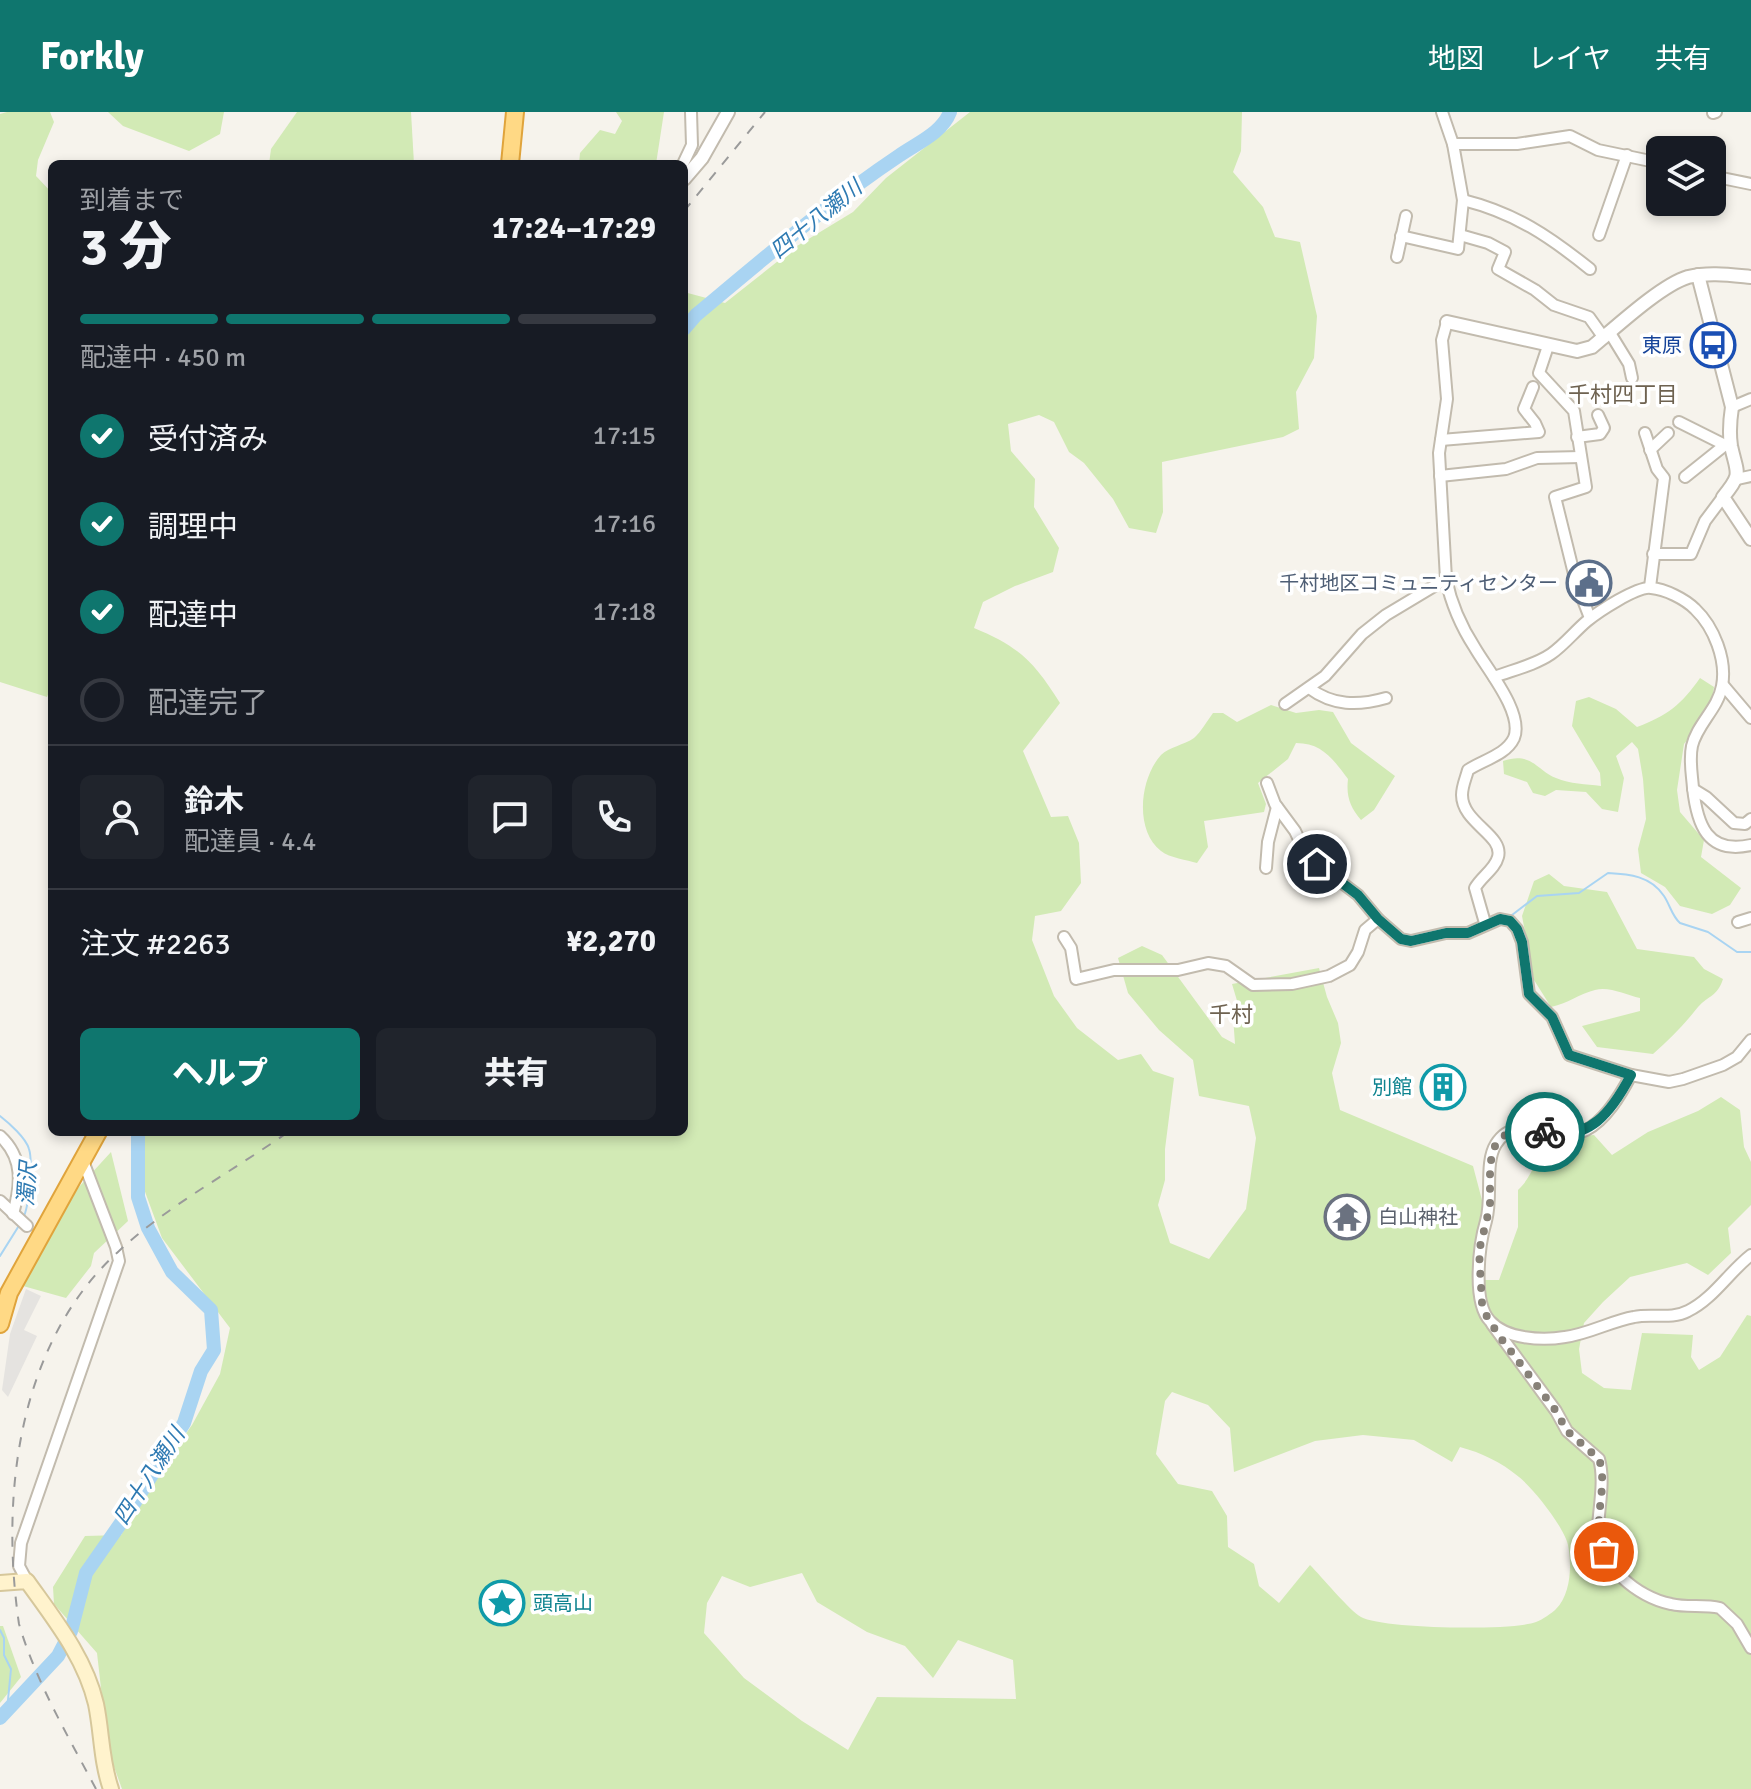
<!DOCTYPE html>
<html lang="ja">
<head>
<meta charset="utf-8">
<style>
	:root { --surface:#171b24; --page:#20242c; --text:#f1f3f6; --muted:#9ea1a6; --line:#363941; --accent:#0f766e }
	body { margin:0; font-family:Signika,"Noto Sans JP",sans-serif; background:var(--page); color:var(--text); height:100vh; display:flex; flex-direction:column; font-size:30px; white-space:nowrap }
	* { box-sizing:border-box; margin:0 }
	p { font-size:26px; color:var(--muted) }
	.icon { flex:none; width:44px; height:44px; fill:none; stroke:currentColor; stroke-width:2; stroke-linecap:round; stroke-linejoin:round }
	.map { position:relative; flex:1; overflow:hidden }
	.panel { position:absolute; left:48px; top:48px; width:640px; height:976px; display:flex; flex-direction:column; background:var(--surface); border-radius:12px; box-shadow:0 4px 12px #0003 }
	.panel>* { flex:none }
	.controls { position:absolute; left:1646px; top:24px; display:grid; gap:16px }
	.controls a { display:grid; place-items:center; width:80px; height:80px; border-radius:12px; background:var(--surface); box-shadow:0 4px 12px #0003; font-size:40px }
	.pin { position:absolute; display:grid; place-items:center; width:68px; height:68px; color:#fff; margin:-34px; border:4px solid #fff; border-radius:50%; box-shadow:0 2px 8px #0007 }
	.courier { position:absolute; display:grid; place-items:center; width:80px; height:80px; margin:-40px; border:6px solid #0f766e; border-radius:50%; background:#fff; color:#222; box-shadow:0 2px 10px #0007 }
	.summary em { font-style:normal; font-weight:800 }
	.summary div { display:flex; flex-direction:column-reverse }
	.summary { display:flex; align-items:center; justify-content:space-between; height:136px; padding:0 32px }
	h1 { font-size:52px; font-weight:800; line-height:60px }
	.bar { display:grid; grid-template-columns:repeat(4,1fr); gap:12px 8px; align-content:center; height:96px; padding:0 32px }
	.bar i { height:10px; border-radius:6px; background:var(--line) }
	.bar .active { background:var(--accent) }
	.bar p { grid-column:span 4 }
	.line { display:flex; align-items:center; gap:20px; padding:0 32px; border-top:2px solid var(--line) }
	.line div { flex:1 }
	.round { display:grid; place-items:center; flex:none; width:84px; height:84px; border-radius:12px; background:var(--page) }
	ol { padding:0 32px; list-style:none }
	li { display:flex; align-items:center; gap:24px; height:88px }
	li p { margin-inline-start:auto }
	li .icon { padding:8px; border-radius:50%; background:var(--accent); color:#fff; stroke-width:4 }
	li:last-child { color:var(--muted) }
	li i { width:44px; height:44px; border:4px solid var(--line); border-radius:50% }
	.button { display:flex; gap:16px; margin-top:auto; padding:16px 32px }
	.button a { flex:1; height:92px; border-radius:12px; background:var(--accent); color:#fff; font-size:32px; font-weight:800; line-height:92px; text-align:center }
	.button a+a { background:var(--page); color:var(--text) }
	header { display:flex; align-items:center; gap:48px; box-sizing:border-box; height:112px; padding:0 40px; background:var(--accent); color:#fff }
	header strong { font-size:38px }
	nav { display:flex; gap:44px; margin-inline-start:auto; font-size:28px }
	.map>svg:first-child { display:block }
	.green { fill:#d2eab5; fill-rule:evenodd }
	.parking { fill:#e5e3e0 }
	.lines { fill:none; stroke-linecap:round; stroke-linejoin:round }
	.stream { stroke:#a9d4f2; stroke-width:2 }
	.river { stroke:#a9d4f2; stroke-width:14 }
	.minor-casing { stroke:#c2bbae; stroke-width:14 }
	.tertiary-casing { stroke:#c2bbae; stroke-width:16 }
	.secondary-casing { stroke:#d6c79b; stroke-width:18 }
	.trunk-casing { stroke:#e0a43c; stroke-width:20 }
	.minor { stroke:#fff; stroke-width:10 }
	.tertiary { stroke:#fff; stroke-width:12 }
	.secondary { stroke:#fff3cd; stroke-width:14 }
	.trunk { stroke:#ffd985; stroke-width:16 }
	.rail { stroke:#9a9a9a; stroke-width:2; stroke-dasharray:10 10; stroke-linecap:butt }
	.done { stroke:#878178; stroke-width:8; stroke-dasharray:0 14.4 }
	.route { stroke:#0f766e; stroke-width:10 }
	.labels { text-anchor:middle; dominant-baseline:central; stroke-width:7; stroke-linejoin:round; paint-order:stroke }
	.transit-label { font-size:20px; fill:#164399; stroke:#fff; text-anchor:end }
	.service-label { font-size:20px; fill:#4e5e75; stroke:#fff; text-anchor:end }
	.culture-label { font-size:20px; fill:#0d838f; stroke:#fff; text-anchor:end }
	.worship-label { font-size:20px; fill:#5b616d; stroke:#fff; text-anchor:start }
	.water-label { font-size:22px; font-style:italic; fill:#2e7ab2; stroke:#fff }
	.neighbourhood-label { font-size:22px; fill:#6e6250; stroke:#fff }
</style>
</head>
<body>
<header>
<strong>Forkly</strong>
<nav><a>地図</a><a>レイヤ</a><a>共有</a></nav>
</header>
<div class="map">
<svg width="1751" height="1677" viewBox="0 0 1751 1677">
	<rect width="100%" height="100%" fill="#f6f3ec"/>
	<g class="green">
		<path d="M 7,0 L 50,0 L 54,10 L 38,48 L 36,64 L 52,81 L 52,573 L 47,585 L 0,570 L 0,2 Z"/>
		<path d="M 108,0 L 224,0 L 220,22 L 189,39 L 123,14 Z"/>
		<path d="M 297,0 L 411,0 L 414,52 L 269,52 L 271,37 Z"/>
		<path d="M 616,0 L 664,0 L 656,52 L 579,52 L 580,41 L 600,18 L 615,22 L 622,9 Z"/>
		<path d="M 970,0 L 1242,0 L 1241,39 L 1233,60 L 1263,95 L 1275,125 L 1300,130 L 1317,204 L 1314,246 L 1296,280 L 1299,317 L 1283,325 L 1162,350 L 1163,400 L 1156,421 L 1129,416 L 1113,387 L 1084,351 L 1069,340 L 1054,310 L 1039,303 L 1008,312 L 1011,339 L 1035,367 L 1034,395 L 1059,436 L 1053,460 L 1015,474 L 983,490 L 974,516 C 1020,535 1034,550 1060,591 L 1023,639 L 1051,705 L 1068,704 L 1079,731 L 1081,771 L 1061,799 L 1035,804 L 1032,828 L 1054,884 L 1077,916 L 1118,948 L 1141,942 L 1153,959 L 1174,966 L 1165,1037 L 1165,1068 L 1158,1093 L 1170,1131 L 1209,1147 L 1246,1097 L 1256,1026 L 1249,994 L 1199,984 L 1193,948 L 1159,918 L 1128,881 L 1118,846 L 1142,834 L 1162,843 L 1222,925 L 1235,932 L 1233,904 L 1238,892 L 1232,872 L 1319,856 L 1327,885 L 1338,911 L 1341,931 L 1332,961 L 1340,998 L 1473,1054 L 1483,1092 L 1478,1168 L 1499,1168 L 1518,1115 L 1518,1078 C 1534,1063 1536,1043 1550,1027 L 1594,1023 L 1612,1043 L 1648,1020 L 1698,999 L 1721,985 L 1740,998 L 1744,1035 L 1751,1050 L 1751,1093 L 1728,1116 L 1731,1141 L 1708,1163 L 1687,1151 L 1630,1165 L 1603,1190 L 1584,1211 L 1579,1237 L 1582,1261 L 1604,1276 L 1631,1278 L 1642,1221 L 1693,1223 L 1691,1245 L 1699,1258 L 1720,1245 L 1747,1203 L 1751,1204 L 1751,1677 L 122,1677 L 108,1638 L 97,1541 L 54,1492 L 53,1475 L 85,1424 L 121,1423 L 167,1348 L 192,1313 L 220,1262 L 230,1216 L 162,1126 L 144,1077 L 142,1037 L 146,1020 L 684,1020 L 684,180 L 725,191 L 797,134 L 853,100 L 886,66 ZM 1172,1280 L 1208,1293 L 1230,1316 L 1234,1360 L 1315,1329 L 1363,1323 L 1414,1328 L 1452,1350 L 1460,1335 C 1482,1341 1501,1350 1519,1365 C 1533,1376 1564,1415 1568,1433 C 1572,1453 1571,1482 1556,1497 C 1552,1501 1542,1508 1536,1510 C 1513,1519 1382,1517 1361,1505 C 1350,1499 1321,1464 1310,1453 L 1279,1491 L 1259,1474 L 1254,1452 L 1228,1435 L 1227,1404 L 1212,1379 L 1178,1372 L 1156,1342 L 1165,1289 ZM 802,1461 L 817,1490 L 867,1520 L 905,1534 L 933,1566 L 958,1528 L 1013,1548 L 1016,1587 L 877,1585 L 848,1638 L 802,1609 L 744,1566 L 704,1521 L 707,1491 L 722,1464 L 750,1475 Z"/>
		<path d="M 1700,566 L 1714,575 L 1710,600 L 1684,632 L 1677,678 L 1680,700 L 1704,728 L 1701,745 L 1741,776 L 1730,793 L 1712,802 L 1680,794 L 1665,775 L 1641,761 L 1638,737 L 1646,707 L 1643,667 L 1638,637 L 1632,630 L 1616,644 L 1624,666 L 1618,700 L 1602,697 L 1586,680 L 1556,678 L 1545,684 L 1533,681 L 1527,670 L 1504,662 L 1503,649 C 1532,639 1537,659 1556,666 C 1570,672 1586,672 1601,674 L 1600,661 L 1572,614 L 1576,589 L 1589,585 L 1616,597 L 1637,615 C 1667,604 1682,592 1700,566 Z"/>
		<path d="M 1271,593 L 1296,601 L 1319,598 L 1333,600 L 1351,631 L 1395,664 L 1374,698 L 1361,708 C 1350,695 1346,684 1348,667 C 1333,647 1322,631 1296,631 L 1288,647 L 1258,671 L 1266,692 L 1264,700 L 1204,709 L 1208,735 L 1197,751 C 1187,748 1170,746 1161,739 C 1134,718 1140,666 1161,643 C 1169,635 1184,633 1194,626 C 1201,620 1207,609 1213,601 L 1223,601 L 1237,610 Z"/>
		<path d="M 1549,762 L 1564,774 L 1607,780 L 1637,837 L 1694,845 L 1704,857 L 1723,867 C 1717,885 1709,883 1698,895 C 1684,913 1670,927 1653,942 L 1597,935 L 1582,914 L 1640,899 L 1640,886 C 1626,883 1609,874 1595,878 C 1579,882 1569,891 1551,895 L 1534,868 L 1522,804 L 1534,769 Z"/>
		<path d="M 111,1040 L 128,1109 L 94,1141 L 91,1154 L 66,1186 L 23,1174 L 78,1076 Z"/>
		<path d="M 0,1514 L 3,1514 L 21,1565 L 0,1591 Z"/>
	</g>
	<path class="parking" d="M 26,1177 L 41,1184 L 24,1218 L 37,1224 L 8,1285 L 2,1278 L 10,1222 Z"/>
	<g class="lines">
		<g class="stream">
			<path d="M 1512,803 L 1537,784 L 1579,781 L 1608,761 C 1629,762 1651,764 1664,784 C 1670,793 1672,804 1680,811 L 1708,820 L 1737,840 L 1751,840"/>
			<path d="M 0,1004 C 9,1011 26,1026 29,1037 C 33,1049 29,1096 23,1106"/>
			<path d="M 0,1144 L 20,1112"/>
			<path d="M 0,1518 L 4,1526 L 4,1543 L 11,1557 L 7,1598"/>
		</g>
		<g class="river">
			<path d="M 684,217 L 696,203 C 762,148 828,91 900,43 C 917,31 942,21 950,0"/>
			<path d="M 0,1606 L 58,1544 L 71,1519 L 86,1461 L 130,1398 L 184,1311 L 201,1259 L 214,1238 L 211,1198 L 172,1160 L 148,1116 L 138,1085 L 138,1020"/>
		</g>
		<g class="minor-casing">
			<g id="minor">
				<path d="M 1713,1 L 1716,0"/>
				<path d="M 1453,32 L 1517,32 L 1570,24 L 1598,38 L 1660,51"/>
				<path d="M 683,52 L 692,33 L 691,0"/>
				<path d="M 1712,64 L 1751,72"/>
				<path d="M 1463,88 C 1515,101 1549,124 1590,157"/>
				<path d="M 1460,123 L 1488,131 L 1505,140 L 1498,157 L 1535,178 L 1554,193 L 1589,205 L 1604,226"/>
				<path d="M 1599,123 L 1627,43"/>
				<path d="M 1401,124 L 1458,137 L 1463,88 L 1453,32 L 1442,0"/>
				<path d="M 1397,145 L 1406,104"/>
				<path d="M 1447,210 L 1442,228 L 1447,287 L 1439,341 L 1446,467 C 1451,491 1462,516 1475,536 C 1487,557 1524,601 1514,626 C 1506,643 1483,648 1468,658 C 1466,666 1462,674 1462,683 C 1462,711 1504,723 1498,745 C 1495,757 1481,765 1475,776 L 1485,811"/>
				<path d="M 1610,221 L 1629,252 L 1632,266"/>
				<path d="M 1548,234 L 1539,261 L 1574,299 L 1586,375 L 1555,385 L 1576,470 L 1590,506"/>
				<path d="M 1732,295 L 1751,287"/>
				<path d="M 1679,310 L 1725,333"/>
				<path d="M 1645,321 L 1657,357 L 1664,366 L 1650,475"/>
				<path d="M 1577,325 L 1600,322 L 1604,316 L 1598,303"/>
				<path d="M 1441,328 L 1539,320 L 1535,311 L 1524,297 L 1533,275"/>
				<path d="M 1650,338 L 1668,321"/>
				<path d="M 1440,364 L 1506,357 L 1537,346 L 1581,345"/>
				<path d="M 1685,365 L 1725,333 L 1731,331"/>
				<path d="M 1737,367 L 1751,364"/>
				<path d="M 1653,442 L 1691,442 L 1705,409 L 1723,385"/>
				<path d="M 1494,565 C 1513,558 1535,553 1551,542 C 1564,533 1575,519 1587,509 C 1598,500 1637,474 1651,476 C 1665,477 1685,487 1695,497 C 1714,515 1727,548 1722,574 C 1718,597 1697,612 1692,634 C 1689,648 1692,662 1693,676 C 1697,712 1707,743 1751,733"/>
				<path d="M 1723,573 L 1751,606"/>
				<path d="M 1309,576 C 1333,594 1358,594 1386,586"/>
				<path d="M 1285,592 L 1325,564 L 1362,522 L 1386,503 L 1446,467"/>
				<path d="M 1267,671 L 1275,692 L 1295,719 L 1305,740 L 1317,752 L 1358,783 L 1378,807 L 1401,827 L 1411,829 L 1446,821 L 1468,821 L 1500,807 L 1510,809 L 1517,817 L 1522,830 L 1529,882 L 1552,905 L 1569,943 L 1631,963 L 1669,970 L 1683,967 L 1723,953 L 1737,945 L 1751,928"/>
				<path d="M 1693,677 L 1706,685 L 1734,711 L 1745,712 L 1751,707"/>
				<path d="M 1266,756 L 1268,730 L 1277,695"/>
				<path d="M 1738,810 L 1751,806"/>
				<path d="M 1064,825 L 1071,836 L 1076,867 L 1114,858 L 1178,858 L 1208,851 L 1226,854 L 1253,873 L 1292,872 L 1329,864 L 1350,853 L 1358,840 L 1365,818 L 1378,807"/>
				<path d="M 1631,963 C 1621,982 1606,1008 1586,1018 C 1556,1033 1517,998 1496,1032 C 1484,1051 1493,1085 1486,1109 C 1479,1132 1472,1190 1490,1209 C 1506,1227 1542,1229 1565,1225 C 1589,1222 1611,1209 1634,1205 C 1652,1201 1671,1208 1688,1199 C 1713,1187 1729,1160 1751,1143"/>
				<path d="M 0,1024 C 24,1046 21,1073 13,1102"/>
				<path d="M 0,1089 L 27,1114"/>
				<path d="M 1492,1212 L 1556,1299 L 1567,1319 L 1599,1347 C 1605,1368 1599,1394 1598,1416 C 1597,1452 1638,1486 1671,1492 C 1687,1496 1704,1492 1720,1496 L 1737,1512 L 1751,1536"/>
				<path d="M 27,1469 L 19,1454 L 21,1431 L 119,1149 L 116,1135 L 83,1049"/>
			</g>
		</g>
		<g class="tertiary-casing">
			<g id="tertiary">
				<path d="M 684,67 L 702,46 L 728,0"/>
				<path d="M 1698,163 L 1732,295 C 1730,308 1729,321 1731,334 C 1737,362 1743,361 1723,385 L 1751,427"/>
				<path d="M 1447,210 L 1577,239 L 1592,235 C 1615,216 1661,173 1688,165 C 1709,160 1730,163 1751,165"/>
			</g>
		</g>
		<g class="secondary-casing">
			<path id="secondary" d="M 0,1471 L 27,1469 C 54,1507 85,1545 96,1592 C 102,1621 101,1649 111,1677"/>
		</g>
		<g class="trunk-casing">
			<g id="trunk">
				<path d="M 510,52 L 515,0"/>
				<path d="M 0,1212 L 9,1181 L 98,1020"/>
			</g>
		</g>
		<use href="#minor" class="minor"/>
		<use href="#tertiary" class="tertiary"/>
		<use href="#secondary" class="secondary"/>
		<use href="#trunk" class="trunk"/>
		<g class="rail">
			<path d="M 684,99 L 765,0"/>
			<path d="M 96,1677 C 68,1624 36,1570 19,1512 C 0,1383 18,1230 119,1139 C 167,1094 233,1059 288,1020"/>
		</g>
	</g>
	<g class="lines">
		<path class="done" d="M 1545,1020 L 1524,1016 L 1510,1018 L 1495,1034 L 1490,1052 L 1490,1094 L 1479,1139 L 1482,1191 L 1487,1205 L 1500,1225 L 1556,1299 L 1567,1319 L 1599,1347 C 1609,1376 1591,1406 1604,1440"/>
		<path class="route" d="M 1317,752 L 1358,783 L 1378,807 L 1401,827 L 1411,829 L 1446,821 L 1468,821 L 1500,807 L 1510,809 L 1517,817 L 1522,830 L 1529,882 L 1552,905 L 1569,943 L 1631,963 C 1612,999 1590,1030 1545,1020"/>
	</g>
	<defs>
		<g id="bus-ring" transform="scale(2.3)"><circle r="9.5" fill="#fff" stroke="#1a4fb4" stroke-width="1.5"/><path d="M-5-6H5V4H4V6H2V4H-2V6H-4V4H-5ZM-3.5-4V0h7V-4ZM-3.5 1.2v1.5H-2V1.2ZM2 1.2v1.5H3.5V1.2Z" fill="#1a4fb4"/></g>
		<g id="civic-ring" transform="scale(2.3)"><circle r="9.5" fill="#fff" stroke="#5c6f8a" stroke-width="1.5"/><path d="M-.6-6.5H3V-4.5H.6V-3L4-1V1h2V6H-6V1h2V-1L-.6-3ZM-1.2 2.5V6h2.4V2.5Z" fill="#5c6f8a"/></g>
		<g id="building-ring" transform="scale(2.3)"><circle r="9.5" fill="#fff" stroke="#0f9aa8" stroke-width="1.5"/><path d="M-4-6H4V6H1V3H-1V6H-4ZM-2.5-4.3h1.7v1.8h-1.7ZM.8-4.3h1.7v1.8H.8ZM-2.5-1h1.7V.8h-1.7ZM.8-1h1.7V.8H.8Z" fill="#0f9aa8"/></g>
		<g id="temple-ring" transform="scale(2.3)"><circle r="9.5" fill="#fff" stroke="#6b7280" stroke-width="1.5"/><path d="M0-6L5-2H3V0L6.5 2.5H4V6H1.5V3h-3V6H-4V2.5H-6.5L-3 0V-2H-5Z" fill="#6b7280"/></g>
		<g id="sight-ring" transform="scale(2.3)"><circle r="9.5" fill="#fff" stroke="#0f9aa8" stroke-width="1.5"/><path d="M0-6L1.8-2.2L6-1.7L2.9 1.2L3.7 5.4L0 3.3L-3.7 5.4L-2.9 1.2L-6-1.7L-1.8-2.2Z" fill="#0f9aa8"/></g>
	</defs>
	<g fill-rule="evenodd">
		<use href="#bus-ring" x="1713" y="233"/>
		<use href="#civic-ring" x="1589" y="471"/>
		<use href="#building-ring" x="1443" y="975"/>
		<use href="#temple-ring" x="1347" y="1105"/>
		<use href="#sight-ring" x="502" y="1491"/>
	</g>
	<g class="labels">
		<g class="transit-label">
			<text x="1682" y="233">東原</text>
		</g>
		<g class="service-label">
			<text x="1558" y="471">千村地区コミュニティセンター</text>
		</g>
		<g class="culture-label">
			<text x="1412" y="975">別館</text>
			<text x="533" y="1491" text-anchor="start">頭高山</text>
		</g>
		<g class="worship-label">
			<text x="1378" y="1105">白山神社</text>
		</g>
		<g class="water-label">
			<text transform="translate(816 107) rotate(-39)">四十八瀬川</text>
			<text transform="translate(27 1072) rotate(-86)">濁沢</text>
			<text transform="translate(149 1364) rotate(-57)">四十八瀬川</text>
		</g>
		<g class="neighbourhood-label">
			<text x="1623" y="282">千村四丁目</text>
			<text x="1231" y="902">千村</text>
		</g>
	</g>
</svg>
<div class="controls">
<a><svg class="icon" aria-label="layers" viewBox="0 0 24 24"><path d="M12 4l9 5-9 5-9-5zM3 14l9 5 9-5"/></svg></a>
</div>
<div class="pin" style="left:1604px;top:1440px;background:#ea580c"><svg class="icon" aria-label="bag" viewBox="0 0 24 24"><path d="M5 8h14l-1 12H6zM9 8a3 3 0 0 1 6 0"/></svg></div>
<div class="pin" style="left:1317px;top:752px;background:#1f2937"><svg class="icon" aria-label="home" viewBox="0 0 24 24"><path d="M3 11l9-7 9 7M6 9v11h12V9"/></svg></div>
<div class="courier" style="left:1545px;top:1020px"><svg class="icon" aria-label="bike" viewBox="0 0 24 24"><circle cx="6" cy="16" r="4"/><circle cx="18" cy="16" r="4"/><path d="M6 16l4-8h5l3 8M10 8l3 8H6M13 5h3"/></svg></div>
<section class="panel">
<div class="summary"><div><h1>3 分</h1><p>到着まで</p></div><em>17:24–17:29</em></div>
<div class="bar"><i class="active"></i><i class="active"></i><i class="active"></i><i></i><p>配達中 · 450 m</p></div>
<ol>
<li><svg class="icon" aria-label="check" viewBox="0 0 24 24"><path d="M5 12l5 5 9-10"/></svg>受付済み<p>17:15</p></li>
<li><svg class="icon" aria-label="check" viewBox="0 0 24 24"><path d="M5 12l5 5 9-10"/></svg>調理中<p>17:16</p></li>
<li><svg class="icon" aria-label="check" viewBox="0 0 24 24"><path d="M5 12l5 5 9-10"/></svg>配達中<p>17:18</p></li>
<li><i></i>配達完了</li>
</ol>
<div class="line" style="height:144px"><a class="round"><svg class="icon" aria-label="person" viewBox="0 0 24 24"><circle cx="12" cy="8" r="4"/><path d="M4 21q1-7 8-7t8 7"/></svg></a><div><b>鈴木</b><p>配達員 · 4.4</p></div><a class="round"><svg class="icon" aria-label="chat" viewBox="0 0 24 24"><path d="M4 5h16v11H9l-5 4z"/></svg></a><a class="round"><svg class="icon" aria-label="phone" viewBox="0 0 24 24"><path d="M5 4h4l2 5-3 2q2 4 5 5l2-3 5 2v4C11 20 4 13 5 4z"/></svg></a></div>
<div class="line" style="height:104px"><div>注文 #2263</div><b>¥2,270</b></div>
<div class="button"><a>ヘルプ</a><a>共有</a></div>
</section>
</div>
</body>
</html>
